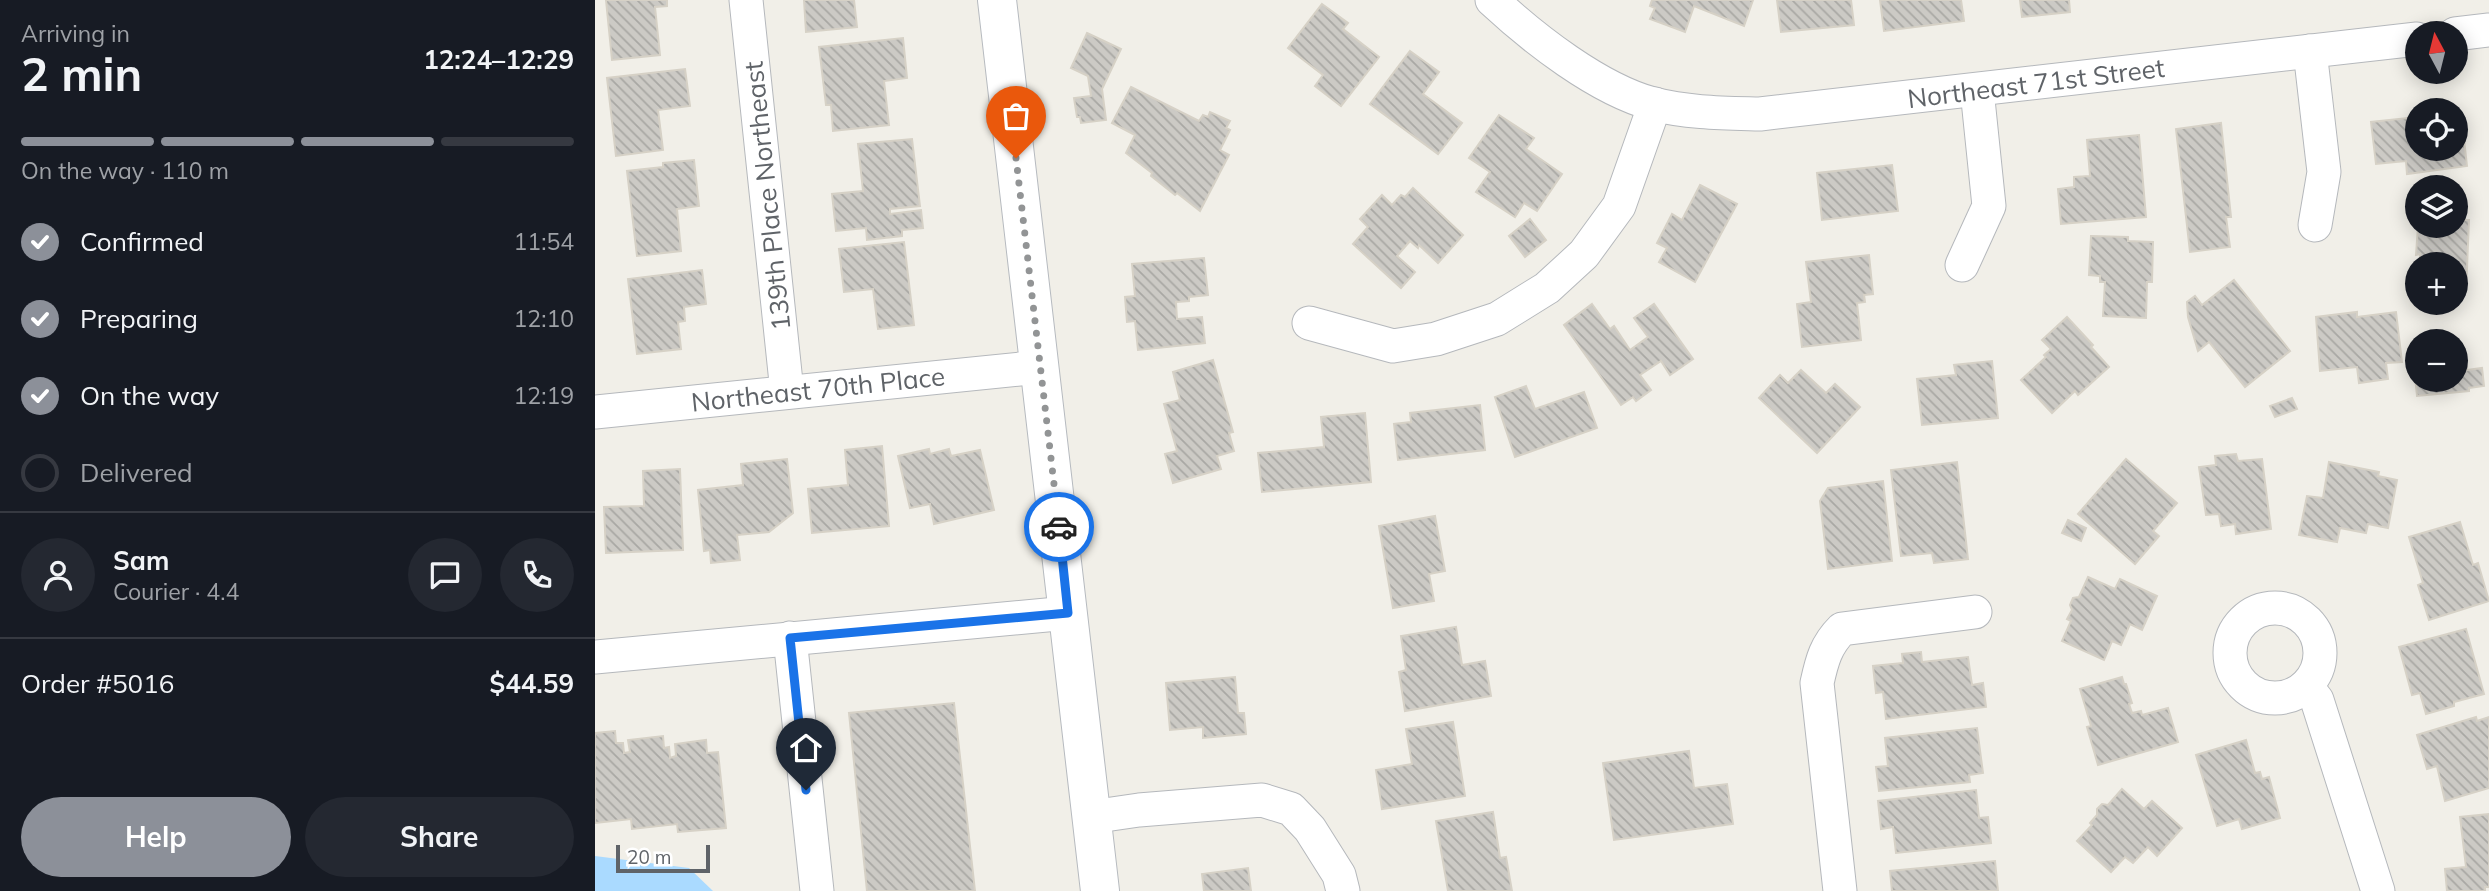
<!DOCTYPE html>
<html lang="en">
<head>
<meta charset="utf-8">
<style>
	:root { --surface:#171b24; --page:#242831; --text:#f1f3f6; --muted:#9ea1a6; --line:#363941; --accent:#8c9099 }
	body { margin:0; font-family:Mulish,sans-serif; background:var(--page); color:var(--text); height:100vh; display:flex; flex-direction:column; font-size:26px; white-space:nowrap }
	* { box-sizing:border-box; margin:0 }
	p { font-size:23px; color:var(--muted) }
	.icon { flex:none; width:38px; height:38px; fill:none; stroke:currentColor; stroke-width:2; stroke-linecap:round; stroke-linejoin:round }
	.map { position:relative; flex:1; overflow:hidden }
	.side { display:flex; flex-direction:column; background:var(--surface); width:595px }
	.side>* { flex:none }
	.needle { width:46px; rotate:353deg }
	.tools { position:absolute; left:1810px; top:21px; display:grid; gap:14px }
	.tools a { display:grid; place-items:center; width:63px; height:63px; border-radius:50%; background:var(--surface); box-shadow:0 4px 18px #0003; font-size:35px }
	.scale { position:absolute; left:21px; bottom:18px; width:94px; box-sizing:border-box; padding-left:7px; border:4px solid #5f6368; border-top:0; font-size:19px; line-height:24px; white-space:nowrap; color:#5f6368; -webkit-text-stroke:5px #fff; paint-order:stroke }
	.pin { position:absolute; display:grid; place-items:center; width:60px; height:60px; color:#fff; margin:-72px -30px; border-radius:50% 50% 50% 0; rotate:-45deg; box-shadow:0 0 7px #0007 }
	.pin .icon { rotate:45deg }
	.courier { position:absolute; display:grid; place-items:center; width:70px; height:70px; margin:-35px; border:5px solid #1a73e8; border-radius:50%; background:#fff; color:#222; box-shadow:0 2px 9px #0007 }
	.summary em { font-style:normal; font-weight:700 }
	.summary div { display:flex; flex-direction:column-reverse }
	.summary { display:flex; align-items:center; justify-content:space-between; height:119px; padding:0 21px }
	h1 { font-size:46px; font-weight:700; line-height:52px }
	.bar { display:grid; grid-template-columns:repeat(4,1fr); gap:10px 7px; align-content:center; height:84px; padding:0 21px }
	.bar i { height:9px; border-radius:5px; background:var(--line) }
	.bar .selected { background:var(--accent) }
	.bar p { grid-column:span 4 }
	.line { display:flex; align-items:center; gap:18px; padding:0 21px; border-top:2px solid var(--line) }
	.line div { flex:1 }
	.round { display:grid; place-items:center; flex:none; width:74px; height:74px; border-radius:37px; background:var(--page) }
	ol { padding:0 21px; list-style:none }
	li { display:flex; align-items:center; gap:21px; height:77px }
	li p { margin-inline-start:auto }
	li .icon { padding:7px; border-radius:50%; background:var(--accent); color:#fff; stroke-width:4 }
	li:last-child { color:var(--muted) }
	li i { width:38px; height:38px; border:4px solid var(--line); border-radius:50% }
	.action { display:flex; gap:14px; margin-top:auto; padding:14px 21px }
	.action a { flex:1; height:80px; border-radius:42px; background:var(--accent); color:#fff; font-size:28px; font-weight:700; line-height:80px; text-align:center }
	.action a+a { background:var(--page); color:var(--text) }
	main { display:flex; flex:1; min-height:0 }
	.map>svg:first-child { display:block }
	.water { fill:#aadaff }
	.building { fill:url(#building-back-hatch); stroke:#d6d1c6; stroke-width:2 }
	.lines { fill:none; stroke-linecap:round; stroke-linejoin:round }
	.minor-casing { stroke:#b5b8bc; stroke-width:35 }
	.secondary-casing { stroke:#b6babf; stroke-width:40 }
	.minor { stroke:#fff; stroke-width:33 }
	.secondary { stroke:#fff; stroke-width:38 }
	.done { stroke:#929495; stroke-width:7; stroke-dasharray:0 12.6 }
	.route { stroke:#1a73e8; stroke-width:9 }
	.labels { text-anchor:middle; dominant-baseline:central; stroke-width:7; stroke-linejoin:round; paint-order:stroke }
	.street-label { font-size:26px; fill:#5f6368; stroke:#fff }
</style>
</head>
<body>
<main>
<section class="side">
<div class="summary"><div><h1>2 min</h1><p>Arriving in</p></div><em>12:24–12:29</em></div>
<div class="bar"><i class="selected"></i><i class="selected"></i><i class="selected"></i><i></i><p>On the way · 110 m</p></div>
<ol>
<li><svg class="icon" aria-label="check" viewBox="0 0 24 24"><path d="M5 12l5 5 9-10"/></svg>Confirmed<p>11:54</p></li>
<li><svg class="icon" aria-label="check" viewBox="0 0 24 24"><path d="M5 12l5 5 9-10"/></svg>Preparing<p>12:10</p></li>
<li><svg class="icon" aria-label="check" viewBox="0 0 24 24"><path d="M5 12l5 5 9-10"/></svg>On the way<p>12:19</p></li>
<li><i></i>Delivered</li>
</ol>
<div class="line" style="height:126px"><a class="round"><svg class="icon" aria-label="person" viewBox="0 0 24 24"><circle cx="12" cy="8" r="4"/><path d="M4 21q1-7 8-7t8 7"/></svg></a><div><b>Sam</b><p>Courier · 4.4</p></div><a class="round"><svg class="icon" aria-label="chat" viewBox="0 0 24 24"><path d="M4 5h16v11H9l-5 4z"/></svg></a><a class="round"><svg class="icon" aria-label="phone" viewBox="0 0 24 24"><path d="M5 4h4l2 5-3 2q2 4 5 5l2-3 5 2v4C11 20 4 13 5 4z"/></svg></a></div>
<div class="line" style="height:91px"><div>Order #5016</div><b>$44.59</b></div>
<div class="action"><a>Help</a><a>Share</a></div>
</section>
<div class="map">
<svg width="1894" height="891" viewBox="0 0 1894 891">
	<defs>
		<pattern id="building-back-hatch" width="6" height="6" patternUnits="userSpaceOnUse" patternTransform="scale(1.75)"><rect width="6" height="6" fill="#cccac5"/><path d="M-1 5l2 2M0 0l6 6M5-1l2 2" fill="none" stroke="#a9a8a4"/></pattern>
	</defs>
	<rect width="100%" height="100%" fill="#f1efe8"/>
	<path class="water" d="M 0,856 L 94,868 L 118,891 L 0,891 Z"/>
	<g class="building">
		<path d="M 11,0 L 72,0 L 72,6 L 60,7 L 65,55 L 17,60 Z"/>
		<path d="M 209,0 L 259,0 L 262,27 L 211,32 Z"/>
		<path d="M 1057,0 L 1158,0 L 1149,26 L 1099,6 L 1090,32 L 1055,19 L 1060,8 L 1055,6 Z"/>
		<path d="M 1182,0 L 1256,0 L 1259,25 L 1186,32 Z"/>
		<path d="M 1285,0 L 1366,0 L 1369,21 L 1289,31 Z"/>
		<path d="M 1425,0 L 1474,0 L 1475,12 L 1427,17 Z"/>
		<path d="M 727,4 L 753,23 L 748,29 L 784,57 L 746,106 L 720,86 L 728,75 L 693,48 Z"/>
		<path d="M 492,33 L 526,49 L 507,89 L 511,120 L 486,123 L 485,117 L 482,117 L 479,98 L 496,96 L 493,76 L 476,68 Z"/>
		<path d="M 308,38 L 312,78 L 289,81 L 294,125 L 238,131 L 236,105 L 231,105 L 224,47 Z"/>
		<path d="M 815,51 L 844,72 L 828,94 L 867,123 L 843,154 L 775,104 Z"/>
		<path d="M 90,69 L 95,106 L 63,110 L 68,150 L 21,156 L 12,78 Z"/>
		<path d="M 536,87 L 604,121 L 608,115 L 613,117 L 615,112 L 635,121 L 631,128 L 635,130 L 625,150 L 634,155 L 605,211 L 582,193 L 580,195 L 556,176 L 557,173 L 531,153 L 540,135 L 517,123 Z"/>
		<path d="M 904,115 L 939,138 L 931,149 L 967,174 L 942,211 L 929,203 L 920,217 L 881,192 L 895,172 L 874,158 Z"/>
		<path d="M 1860,116 L 1861,123 L 1867,122 L 1872,166 L 1812,174 L 1811,161 L 1781,164 L 1776,122 L 1822,117 L 1822,149 L 1860,149 Z"/>
		<path d="M 1626,123 L 1636,217 L 1631,217 L 1635,247 L 1595,252 L 1581,129 Z"/>
		<path d="M 1544,135 L 1551,217 L 1466,224 L 1463,189 L 1479,187 L 1479,177 L 1495,176 L 1492,140 Z"/>
		<path d="M 317,139 L 325,206 L 295,209 L 295,214 L 326,210 L 328,228 L 307,230 L 307,236 L 272,240 L 271,228 L 241,231 L 237,194 L 268,191 L 263,144 Z"/>
		<path d="M 99,160 L 104,206 L 82,209 L 86,251 L 42,256 L 32,171 L 68,167 L 68,163 Z"/>
		<path d="M 1297,165 L 1303,211 L 1227,220 L 1222,173 Z"/>
		<path d="M 1105,185 L 1142,204 L 1100,282 L 1064,262 L 1072,248 L 1062,243 L 1077,214 L 1087,220 Z"/>
		<path d="M 818,188 L 868,235 L 843,263 L 824,245 L 823,248 L 815,241 L 802,256 L 820,272 L 806,288 L 758,244 L 773,227 L 765,219 L 787,195 L 797,205 L 806,195 L 810,197 Z"/>
		<path d="M 935,219 L 951,240 L 930,257 L 914,236 Z"/>
		<path d="M 1860,220 L 1874,220 L 1871,292 L 1860,291 L 1860,264 L 1825,264 L 1825,254 L 1821,255 L 1823,226 L 1860,226 Z"/>
		<path d="M 1496,236 L 1533,237 L 1533,241 L 1558,242 L 1557,282 L 1552,282 L 1551,318 L 1508,316 L 1510,282 L 1505,282 L 1505,276 L 1494,275 Z"/>
		<path d="M 309,242 L 319,325 L 283,329 L 278,289 L 249,292 L 244,249 Z"/>
		<path d="M 1274,255 L 1278,294 L 1269,295 L 1270,302 L 1262,303 L 1266,340 L 1207,347 L 1202,304 L 1216,302 L 1211,262 Z"/>
		<path d="M 609,258 L 613,295 L 594,297 L 594,301 L 581,302 L 582,319 L 607,317 L 610,343 L 543,350 L 540,321 L 532,322 L 530,297 L 540,296 L 537,264 Z"/>
		<path d="M 107,270 L 111,304 L 89,307 L 90,321 L 83,322 L 86,349 L 42,354 L 33,279 Z"/>
		<path d="M 1639,280 L 1695,351 L 1650,387 L 1614,342 L 1603,351 L 1593,317 L 1592,302 L 1600,296 L 1607,305 Z"/>
		<path d="M 997,304 L 1015,329 L 1019,326 L 1035,350 L 1053,337 L 1039,318 L 1059,304 L 1098,359 L 1075,375 L 1066,361 L 1045,375 L 1056,390 L 1041,401 L 1038,397 L 1026,405 L 969,325 Z"/>
		<path d="M 1762,312 L 1762,317 L 1801,312 L 1807,362 L 1791,363 L 1793,379 L 1764,383 L 1762,367 L 1725,371 L 1721,317 Z"/>
		<path d="M 1472,317 L 1498,345 L 1496,347 L 1514,367 L 1483,395 L 1480,391 L 1457,413 L 1426,380 L 1451,357 L 1449,355 L 1456,349 L 1447,340 Z"/>
		<path d="M 1870,351 L 1872,370 L 1887,368 L 1889,386 L 1874,388 L 1874,391 L 1822,396 L 1818,356 L 1822,356 L 1822,380 L 1860,380 L 1860,352 Z"/>
		<path d="M 618,360 L 638,432 L 634,433 L 639,451 L 622,456 L 626,469 L 578,483 L 570,454 L 582,451 L 569,404 L 585,400 L 578,372 Z"/>
		<path d="M 1397,361 L 1403,418 L 1327,425 L 1322,379 L 1361,375 L 1359,365 Z"/>
		<path d="M 1206,370 L 1231,393 L 1240,384 L 1265,407 L 1222,453 L 1164,398 L 1185,375 L 1193,383 Z"/>
		<path d="M 931,386 L 940,409 L 989,392 L 1002,428 L 920,457 L 900,397 Z"/>
		<path d="M 1697,398 L 1702,409 L 1680,417 L 1675,406 Z"/>
		<path d="M 885,405 L 890,450 L 803,460 L 799,424 L 816,422 L 815,413 Z"/>
		<path d="M 770,413 L 776,482 L 667,492 L 663,453 L 729,447 L 726,417 Z"/>
		<path d="M 287,446 L 294,526 L 217,533 L 213,489 L 253,485 L 250,450 Z"/>
		<path d="M 334,449 L 335,454 L 354,449 L 356,456 L 385,450 L 399,510 L 339,524 L 335,504 L 315,508 L 303,456 Z"/>
		<path d="M 1641,454 L 1643,461 L 1667,459 L 1676,529 L 1641,534 L 1640,524 L 1626,526 L 1624,514 L 1611,515 L 1604,467 L 1621,465 L 1620,456 Z"/>
		<path d="M 192,459 L 198,513 L 174,532 L 142,535 L 145,560 L 116,563 L 115,550 L 109,551 L 103,490 L 148,485 L 146,464 Z"/>
		<path d="M 1531,459 L 1582,503 L 1558,531 L 1564,536 L 1540,564 L 1483,514 Z"/>
		<path d="M 1362,462 L 1373,559 L 1339,563 L 1337,553 L 1306,556 L 1296,470 Z"/>
		<path d="M 1734,462 L 1784,472 L 1783,476 L 1802,480 L 1793,528 L 1773,524 L 1771,533 L 1745,528 L 1742,542 L 1704,535 L 1712,496 L 1728,498 Z"/>
		<path d="M 85,469 L 88,550 L 11,553 L 9,507 L 49,506 L 48,471 Z"/>
		<path d="M 1288,481 L 1297,561 L 1233,569 L 1225,501 L 1233,488 Z"/>
		<path d="M 840,516 L 850,571 L 834,574 L 839,601 L 798,608 L 784,526 Z"/>
		<path d="M 1473,520 L 1491,528 L 1486,541 L 1467,533 Z"/>
		<path d="M 1865,522 L 1878,565 L 1883,563 L 1894,601 L 1834,620 L 1823,585 L 1828,583 L 1814,537 Z"/>
		<path d="M 1493,577 L 1520,589 L 1525,579 L 1562,596 L 1547,630 L 1535,624 L 1526,645 L 1517,641 L 1509,660 L 1467,641 L 1476,621 L 1472,619 L 1477,610 L 1475,605 L 1478,598 L 1484,597 Z"/>
		<path d="M 861,627 L 867,665 L 890,661 L 896,696 L 810,711 L 804,672 L 811,670 L 806,636 Z"/>
		<path d="M 1871,629 L 1889,694 L 1859,702 L 1859,706 L 1831,714 L 1825,693 L 1817,695 L 1804,647 Z"/>
		<path d="M 1326,652 L 1327,662 L 1373,657 L 1377,685 L 1388,683 L 1391,707 L 1291,719 L 1288,692 L 1281,693 L 1278,666 L 1308,663 L 1307,654 Z"/>
		<path d="M 640,677 L 643,713 L 649,713 L 651,734 L 608,738 L 608,727 L 575,730 L 571,683 Z"/>
		<path d="M 1527,677 L 1529,684 L 1531,684 L 1537,703 L 1534,704 L 1537,713 L 1546,711 L 1547,715 L 1573,708 L 1583,742 L 1503,765 L 1492,727 L 1496,726 L 1485,689 Z"/>
		<path d="M 359,703 L 380,891 L 272,891 L 254,713 Z"/>
		<path d="M 1881,717 L 1882,721 L 1894,717 L 1894,788 L 1850,801 L 1842,766 L 1832,769 L 1822,735 Z"/>
		<path d="M 858,722 L 870,796 L 787,809 L 781,770 L 817,764 L 811,729 Z"/>
		<path d="M 1382,728 L 1388,773 L 1374,775 L 1375,782 L 1284,791 L 1281,767 L 1293,766 L 1290,738 Z"/>
		<path d="M 20,731 L 21,743 L 28,743 L 29,753 L 35,752 L 33,740 L 68,736 L 69,748 L 74,747 L 75,758 L 81,756 L 80,744 L 111,740 L 112,753 L 123,752 L 131,828 L 83,832 L 82,824 L 37,829 L 36,819 L 0,823 L 0,733 Z"/>
		<path d="M 1651,740 L 1660,773 L 1665,772 L 1667,779 L 1674,777 L 1685,818 L 1647,829 L 1644,819 L 1622,826 L 1601,755 Z"/>
		<path d="M 1094,751 L 1099,788 L 1132,784 L 1138,824 L 1019,840 L 1008,763 Z"/>
		<path d="M 1527,789 L 1549,809 L 1557,801 L 1587,828 L 1562,856 L 1553,847 L 1538,863 L 1530,857 L 1516,872 L 1482,841 L 1497,825 L 1495,823 L 1502,815 L 1502,809 L 1507,804 L 1513,805 Z"/>
		<path d="M 1381,790 L 1384,818 L 1393,817 L 1396,843 L 1301,853 L 1298,827 L 1286,829 L 1283,801 Z"/>
		<path d="M 898,812 L 905,858 L 911,857 L 917,891 L 853,891 L 841,821 Z"/>
		<path d="M 1894,814 L 1894,887 L 1890,887 L 1890,891 L 1852,891 L 1850,869 L 1871,867 L 1865,817 Z"/>
		<path d="M 1400,861 L 1403,891 L 1297,891 L 1295,871 Z"/>
		<path d="M 653,868 L 656,891 L 609,891 L 607,874 Z"/>
	</g>
	<g class="lines">
		<g class="minor-casing">
			<g id="minor">
				<path d="M 151,0 L 192,392"/>
				<path d="M 897,0 C 939,39 1003,89 1058,104 C 1093,113 1130,113 1165,114 L 1822,39"/>
				<path d="M 1860,34 L 1894,30"/>
				<path d="M 1715,51 L 1729,172 L 1720,225"/>
				<path d="M 1367,265 L 1394,206 L 1382,90"/>
				<path d="M 714,323 L 798,346 L 841,339 L 902,319 L 952,288 L 989,254 L 1024,206 L 1060,104"/>
				<path d="M 0,412 L 445,367"/>
				<circle cx="1680" cy="653" r="45"/>
				<path d="M 195,638 L 222,891"/>
				<path d="M 0,657 L 473,613"/>
				<path d="M 1711,686 L 1722,700 L 1783,891"/>
				<path d="M 496,817 L 544,810 L 667,800 L 696,809 L 715,829 L 744,875 L 748,891"/>
				<path d="M 1245,891 L 1222,683 C 1227,660 1231,645 1247,629 L 1380,612"/>
			</g>
		</g>
		<g class="secondary-casing">
			<path id="secondary" d="M 402,0 L 505,891"/>
		</g>
		<use href="#minor" class="minor"/>
		<use href="#secondary" class="secondary"/>
	</g>
	<g class="lines">
		<path class="done" d="M 421,158 L 464,527"/>
		<path class="route" d="M 211,790 L 195,638 L 473,613 L 464,527"/>
	</g>
	<g class="labels">
		<g class="street-label">
			<text transform="translate(1441 83) rotate(-7)">Northeast 71st Street</text>
			<text transform="translate(172 196) rotate(-96)">139th Place Northeast</text>
			<text transform="translate(223 389) rotate(-6)">Northeast 70th Place</text>
		</g>
	</g>
</svg>
<div class="tools">
<a><svg class="needle" viewBox="-14 -14 28 28"><path d="M0-13l5 13h-10z" fill="#e53935"/><path d="M0 13l5-13h-10z" fill="#9ea1a6"/></svg></a>
<a><svg class="icon" aria-label="locate" viewBox="0 0 24 24"><circle cx="12" cy="12" r="6"/><path d="M12 2v4M12 18v4M2 12h4M18 12h4"/></svg></a>
<a><svg class="icon" aria-label="layers" viewBox="0 0 24 24"><path d="M12 4l9 5-9 5-9-5zM3 14l9 5 9-5"/></svg></a>
<a>+</a>
<a>−</a>
</div>
<div class="scale">20 m</div>
<div class="pin" style="left:421px;top:158px;background:#ea580c"><svg class="icon" aria-label="bag" viewBox="0 0 24 24"><path d="M5 8h14l-1 12H6zM9 8a3 3 0 0 1 6 0"/></svg></div>
<div class="pin" style="left:211px;top:790px;background:#1f2937"><svg class="icon" aria-label="home" viewBox="0 0 24 24"><path d="M3 11l9-7 9 7M6 9v11h12V9"/></svg></div>
<div class="courier" style="left:464px;top:527px"><svg class="icon" aria-label="car" viewBox="0 0 24 24"><path d="M5 17H2v-5l4-1 3-4h7l3 4 3 1v5h-3M9 17h6M6 11h13"/><circle cx="7" cy="17" r="2"/><circle cx="17" cy="17" r="2"/></svg></div>
</div>
</main>
</body>
</html>
